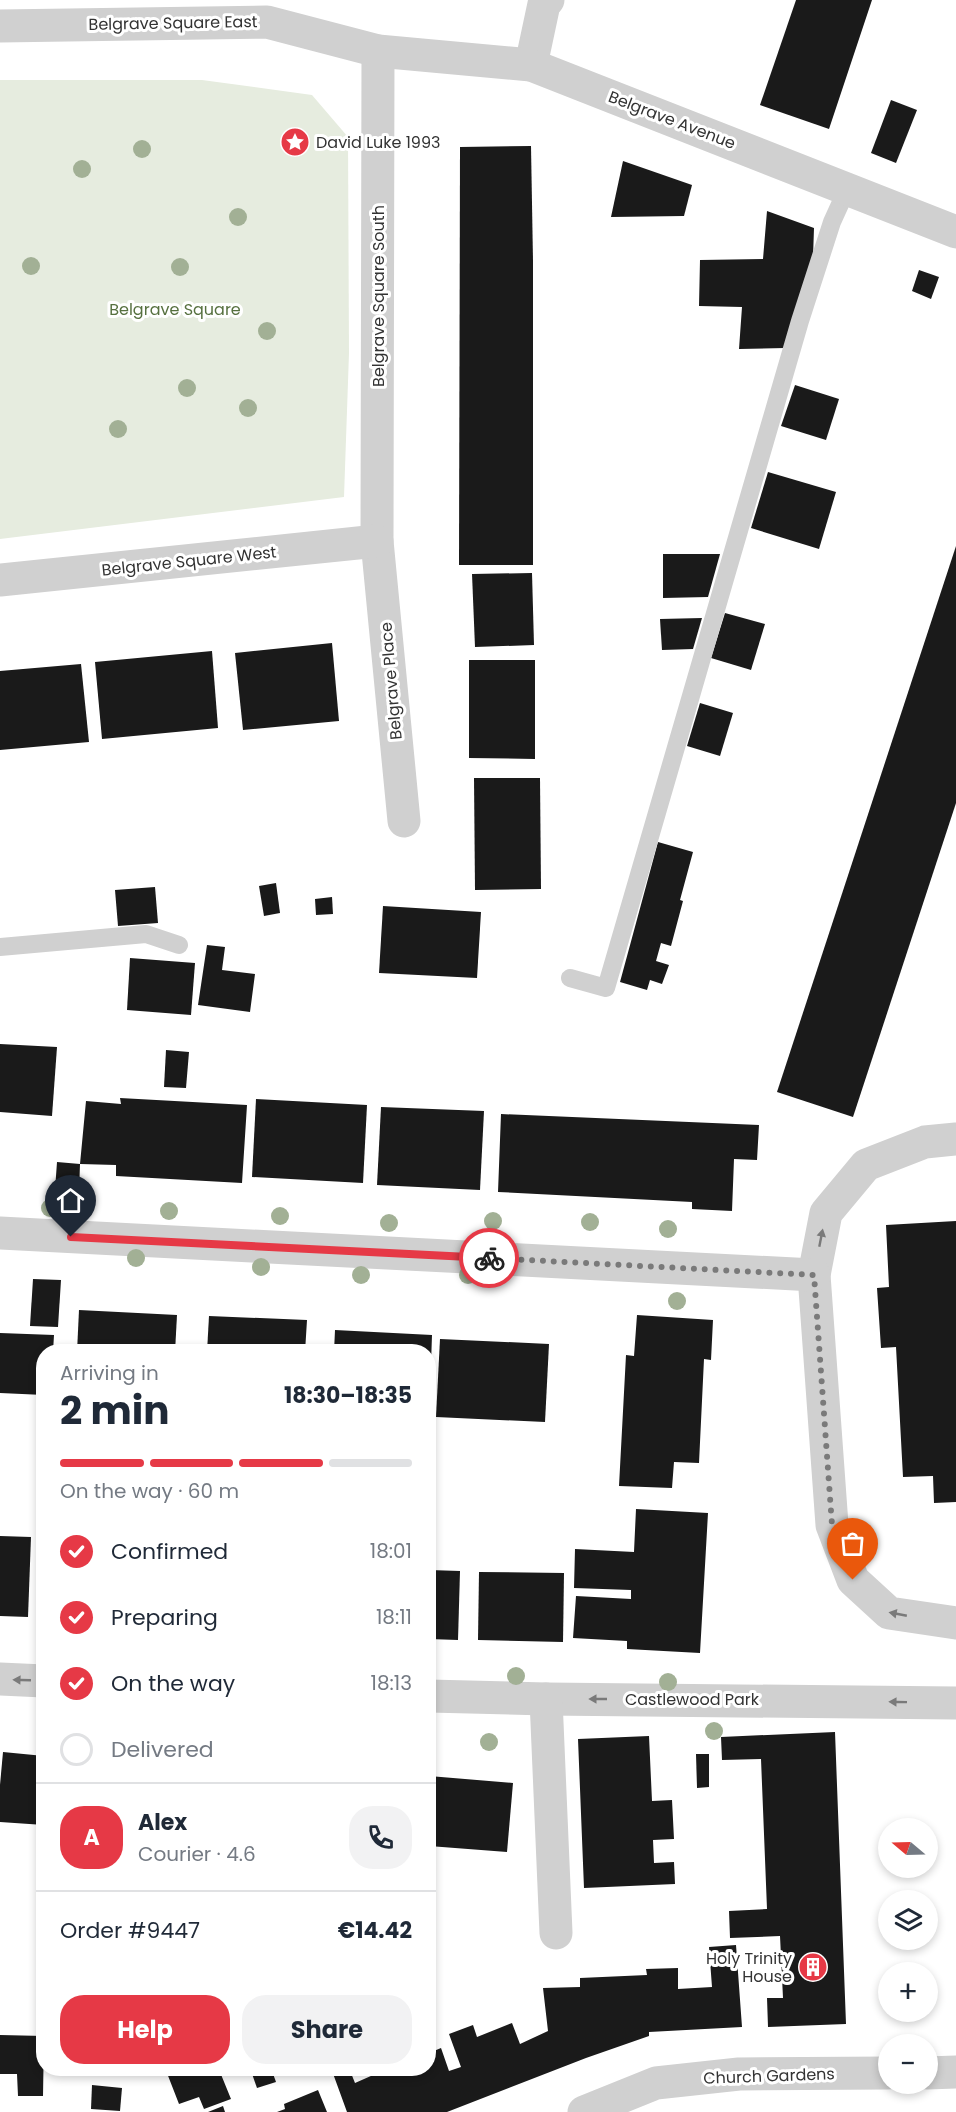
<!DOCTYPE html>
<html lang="en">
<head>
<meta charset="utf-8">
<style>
	:root { --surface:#fff; --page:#f2f2f3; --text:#1f2937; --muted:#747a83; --line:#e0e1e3; --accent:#e63946 }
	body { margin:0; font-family:Poppins,sans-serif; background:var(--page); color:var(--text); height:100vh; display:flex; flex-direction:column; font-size:22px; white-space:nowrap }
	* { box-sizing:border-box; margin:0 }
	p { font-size:20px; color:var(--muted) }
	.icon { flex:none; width:33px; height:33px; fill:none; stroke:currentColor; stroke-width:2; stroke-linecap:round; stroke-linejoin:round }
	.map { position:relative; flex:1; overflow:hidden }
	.panel { position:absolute; left:36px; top:1344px; width:400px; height:732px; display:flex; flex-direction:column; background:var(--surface); border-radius:24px; box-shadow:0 3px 9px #0003 }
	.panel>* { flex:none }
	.needle { width:39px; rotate:289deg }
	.buttons { position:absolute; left:878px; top:1818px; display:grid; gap:12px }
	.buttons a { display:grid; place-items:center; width:60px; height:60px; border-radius:50%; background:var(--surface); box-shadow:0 3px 9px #0003; font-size:30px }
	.pin { position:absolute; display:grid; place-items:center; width:51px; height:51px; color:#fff; margin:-62px -26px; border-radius:50% 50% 50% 0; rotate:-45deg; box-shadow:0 0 6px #0007 }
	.pin .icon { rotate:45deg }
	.courier { position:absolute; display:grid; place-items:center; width:60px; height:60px; margin:-30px; border:4px solid #e63946; border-radius:50%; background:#fff; color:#222; box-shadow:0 2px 8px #0007 }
	.head em { font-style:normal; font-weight:700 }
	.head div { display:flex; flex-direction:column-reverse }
	.head { display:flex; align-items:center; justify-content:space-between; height:102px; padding:0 24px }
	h1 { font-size:39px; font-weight:700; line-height:45px }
	.bar { display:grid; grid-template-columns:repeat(4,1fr); gap:9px 6px; align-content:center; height:72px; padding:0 24px }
	.bar i { height:8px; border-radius:4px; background:var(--line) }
	.bar .active { background:var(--accent) }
	.bar p { grid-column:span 4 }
	.line { display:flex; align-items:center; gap:15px; padding:0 24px; border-top:2px solid var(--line) }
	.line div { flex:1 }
	.round { display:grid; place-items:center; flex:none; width:63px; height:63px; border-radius:24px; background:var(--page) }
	ol { padding:0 24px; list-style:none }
	li { display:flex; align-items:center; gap:18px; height:66px }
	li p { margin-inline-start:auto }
	li .icon { padding:6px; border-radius:50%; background:var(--accent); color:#fff; stroke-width:4 }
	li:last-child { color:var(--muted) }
	li i { width:33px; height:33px; border:3px solid var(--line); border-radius:50% }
	.button { display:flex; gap:12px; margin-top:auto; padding:12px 24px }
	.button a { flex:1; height:69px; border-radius:24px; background:var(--accent); color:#fff; font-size:24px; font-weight:700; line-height:69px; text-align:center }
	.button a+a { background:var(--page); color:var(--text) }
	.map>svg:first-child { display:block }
	.green { fill:#e6ecdf }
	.building { fill:#1a1a1a }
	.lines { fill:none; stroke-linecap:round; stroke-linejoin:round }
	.service { stroke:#d0d0d0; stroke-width:18 }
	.minor { stroke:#d0d0d0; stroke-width:33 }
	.tertiary { stroke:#d0d0d0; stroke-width:33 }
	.tree { fill:#a2b095 }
	.oneway { fill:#7a7a7a }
	.done { stroke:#7a7a7a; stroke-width:6; stroke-dasharray:0 10.8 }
	.route { stroke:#e63946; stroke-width:8 }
	.labels { text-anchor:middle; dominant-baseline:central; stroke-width:6; stroke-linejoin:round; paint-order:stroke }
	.street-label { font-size:16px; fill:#333; stroke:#fff }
	.poi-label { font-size:16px; fill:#333; stroke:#fff; text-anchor:start }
	.park-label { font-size:16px; fill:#56703f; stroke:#fff }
</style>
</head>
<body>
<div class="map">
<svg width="956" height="2112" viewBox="0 0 956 2112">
	<rect width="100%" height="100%" fill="#fff"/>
	<path class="green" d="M 0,80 L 202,80 L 312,95 L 348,137 L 349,353 L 344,497 L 0,539 Z"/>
	<g class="building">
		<path d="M 796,0 L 872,0 L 829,129 L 760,105 Z"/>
		<path d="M 891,100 L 917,110 L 896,163 L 871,153 Z"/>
		<path d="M 531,146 L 533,261 L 533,565 L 459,565 L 460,147 Z"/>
		<path d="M 623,161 L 692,185 L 684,216 L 611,217 Z"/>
		<path d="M 767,211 L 814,228 L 813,258 L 785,348 L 739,349 L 742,307 L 699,306 L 700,260 L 763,259 Z"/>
		<path d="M 919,270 L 939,277 L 931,299 L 912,291 Z"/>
		<path d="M 795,385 L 839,399 L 826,440 L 781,426 Z"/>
		<path d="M 768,472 L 836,492 L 819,549 L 751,528 Z"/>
		<path d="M 956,546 L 956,803 L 853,1117 L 777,1092 Z"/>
		<path d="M 663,554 L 720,554 L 708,597 L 663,598 Z"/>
		<path d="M 532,573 L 534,645 L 475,647 L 472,574 Z"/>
		<path d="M 725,613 L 765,624 L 751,670 L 711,658 Z"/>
		<path d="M 702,618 L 693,649 L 662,650 L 660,619 Z"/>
		<path d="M 332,643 L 339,721 L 243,730 L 235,653 Z"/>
		<path d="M 212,651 L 218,728 L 102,739 L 95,662 Z"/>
		<path d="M 469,660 L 535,660 L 535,759 L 469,758 Z"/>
		<path d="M 81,664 L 89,742 L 0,750 L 0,671 Z"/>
		<path d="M 700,703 L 733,713 L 720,756 L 687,746 Z"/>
		<path d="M 474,778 L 540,778 L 541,889 L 475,890 Z"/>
		<path d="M 658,842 L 693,852 L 680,900 L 683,901 L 671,946 L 661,943 L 656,961 L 669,965 L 662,984 L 650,980 L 647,990 L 620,982 Z"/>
		<path d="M 276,883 L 280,913 L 264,916 L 259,886 Z"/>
		<path d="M 155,887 L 158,923 L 118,926 L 115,890 Z"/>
		<path d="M 332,897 L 333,914 L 316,915 L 315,899 Z"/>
		<path d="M 383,906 L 481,912 L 477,978 L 379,973 Z"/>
		<path d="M 207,945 L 225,947 L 222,970 L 255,974 L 250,1012 L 198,1005 Z"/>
		<path d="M 130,958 L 195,963 L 191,1015 L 127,1010 Z"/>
		<path d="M 0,1044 L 57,1047 L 52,1116 L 0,1112 Z"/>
		<path d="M 166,1050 L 189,1052 L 186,1088 L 164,1087 Z"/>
		<path d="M 120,1098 L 247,1105 L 242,1183 L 116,1176 L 116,1165 L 80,1164 L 79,1192 L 55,1190 L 57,1162 L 80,1164 L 86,1101 L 121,1104 Z"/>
		<path d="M 256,1099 L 367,1105 L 363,1183 L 252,1177 Z"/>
		<path d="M 381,1107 L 484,1111 L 480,1190 L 377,1185 Z"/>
		<path d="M 501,1114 L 759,1125 L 757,1160 L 734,1159 L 732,1211 L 692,1209 L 692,1202 L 498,1192 Z"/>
		<path d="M 956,1221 L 956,1502 L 934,1503 L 933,1476 L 903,1477 L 896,1347 L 881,1348 L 877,1288 L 889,1287 L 886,1225 Z"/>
		<path d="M 33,1279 L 61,1280 L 58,1327 L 30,1326 Z"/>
		<path d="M 79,1310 L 177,1315 L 175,1352 L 77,1352 Z"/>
		<path d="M 637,1315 L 713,1320 L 711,1360 L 704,1359 L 699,1463 L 674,1462 L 672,1488 L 619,1486 L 626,1355 L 634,1356 Z"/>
		<path d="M 209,1316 L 307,1320 L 305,1352 L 207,1352 Z"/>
		<path d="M 335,1330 L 432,1335 L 431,1364 L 429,1364 L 429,1352 L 334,1352 Z"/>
		<path d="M 0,1333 L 54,1335 L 53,1352 L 44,1352 L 44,1395 L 0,1393 Z"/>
		<path d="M 440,1339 L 549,1344 L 545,1422 L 436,1417 Z"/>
		<path d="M 636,1509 L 708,1513 L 700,1653 L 627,1649 L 627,1641 L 573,1638 L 576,1596 L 631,1599 L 631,1590 L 574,1588 L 575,1549 L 634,1552 Z"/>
		<path d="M 0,1536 L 31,1537 L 28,1617 L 0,1616 Z"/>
		<path d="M 429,1570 L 460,1571 L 458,1640 L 429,1639 Z"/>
		<path d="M 479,1572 L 564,1573 L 563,1642 L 478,1640 Z"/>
		<path d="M 835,1732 L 846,2024 L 768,2027 L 767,1998 L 783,1998 L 780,1936 L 730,1938 L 729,1911 L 767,1909 L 761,1759 L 722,1760 L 721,1737 Z"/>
		<path d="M 649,1736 L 652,1801 L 672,1800 L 674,1839 L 653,1840 L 654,1863 L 674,1862 L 675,1884 L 584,1888 L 578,1739 Z"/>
		<path d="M 3,1752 L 44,1756 L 44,1825 L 0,1822 L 0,1785 Z"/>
		<path d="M 696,1754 L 709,1754 L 709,1787 L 697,1788 Z"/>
		<path d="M 429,1776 L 513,1783 L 507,1852 L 429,1846 Z"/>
		<path d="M 736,1945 L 742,2027 L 649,2032 L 649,2036 L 586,2058 L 447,2112 L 347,2112 L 331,2068 L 349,2068 L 355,2083 L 389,2068 L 429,2068 L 429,2053 L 441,2048 L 449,2071 L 461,2067 L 449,2034 L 473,2025 L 477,2037 L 512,2023 L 520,2044 L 548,2031 L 543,1988 L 580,1987 L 580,1978 L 647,1975 L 646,1969 L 678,1968 L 678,1989 L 712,1987 L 709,1947 Z"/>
		<path d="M 0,2035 L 44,2036 L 43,2096 L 18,2096 L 17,2074 L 0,2074 Z"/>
		<path d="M 165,2068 L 230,2068 L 220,2072 L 231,2099 L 204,2109 L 199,2097 L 179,2104 Z"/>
		<path d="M 250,2068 L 271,2068 L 276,2082 L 257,2088 Z"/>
		<path d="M 92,2085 L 122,2088 L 120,2111 L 91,2109 Z"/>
		<path d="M 318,2090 L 327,2112 L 277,2112 L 285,2109 L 284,2104 Z"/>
		<path d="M 223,2106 L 225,2112 L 208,2112 Z"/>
	</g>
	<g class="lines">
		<g class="service">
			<path d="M 0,947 L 146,934 L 179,945"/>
			<path d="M 570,978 L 606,988 L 800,321 L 832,222 L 847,189"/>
		</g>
		<g class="minor">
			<path d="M 378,51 L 377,541 L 404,821"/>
			<path d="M 531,65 L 544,4 L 548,0"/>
			<path d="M 0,580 L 377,541"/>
			<path d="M 956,1139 L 925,1142 L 866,1165 L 826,1213 L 814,1275 L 832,1525 L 853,1580 L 889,1613 L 956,1623"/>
			<path d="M 0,1233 L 814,1275"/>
			<path d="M 0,1679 L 44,1681"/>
			<path d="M 429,1696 L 546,1699 L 956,1703"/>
			<path d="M 546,1699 L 556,1933"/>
			<path d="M 927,2073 L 956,2072"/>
			<path d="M 584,2112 L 656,2083 L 739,2074 L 888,2073"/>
		</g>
		<path class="tertiary" d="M 0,26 L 267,22 L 378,51 L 531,65 L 956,232"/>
	</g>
	<g class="tree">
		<circle cx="142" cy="149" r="9"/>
		<circle cx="82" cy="169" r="9"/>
		<circle cx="238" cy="217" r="9"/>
		<circle cx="31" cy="266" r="9"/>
		<circle cx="180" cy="267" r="9"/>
		<circle cx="267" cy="331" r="9"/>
		<circle cx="187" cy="388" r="9"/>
		<circle cx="248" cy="408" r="9"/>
		<circle cx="118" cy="429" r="9"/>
		<circle cx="50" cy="1208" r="9"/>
		<circle cx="169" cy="1211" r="9"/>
		<circle cx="280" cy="1216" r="9"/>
		<circle cx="493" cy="1221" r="9"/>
		<circle cx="590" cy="1222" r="9"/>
		<circle cx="389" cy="1223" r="9"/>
		<circle cx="668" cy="1229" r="9"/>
		<circle cx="136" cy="1258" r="9"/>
		<circle cx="261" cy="1267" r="9"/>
		<circle cx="361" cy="1275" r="9"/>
		<circle cx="468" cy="1275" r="9"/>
		<circle cx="677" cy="1301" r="9"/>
		<circle cx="516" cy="1676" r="9"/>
		<circle cx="668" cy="1682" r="9"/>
		<circle cx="714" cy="1731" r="9"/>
		<circle cx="489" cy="1742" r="9"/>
	</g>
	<defs><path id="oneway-solid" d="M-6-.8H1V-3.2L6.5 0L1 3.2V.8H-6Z" transform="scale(1.5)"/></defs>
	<g class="oneway">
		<use href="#oneway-solid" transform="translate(821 1238) rotate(-79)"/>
		<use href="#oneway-solid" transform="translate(898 1614) rotate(-169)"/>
		<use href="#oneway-solid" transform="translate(22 1680) rotate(-178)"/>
		<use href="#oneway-solid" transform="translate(598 1699) rotate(-180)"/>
		<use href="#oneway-solid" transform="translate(898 1702) rotate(-179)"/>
	</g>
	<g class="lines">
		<path class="done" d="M 489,1258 L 814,1275 L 832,1525 L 853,1580"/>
		<path class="route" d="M 71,1237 L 489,1258"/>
	</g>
	<defs>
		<g id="sight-disc" transform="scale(1.5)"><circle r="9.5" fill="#e63946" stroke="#fff"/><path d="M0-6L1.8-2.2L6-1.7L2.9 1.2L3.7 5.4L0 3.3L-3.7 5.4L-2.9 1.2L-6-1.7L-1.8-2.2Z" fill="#fff"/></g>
		<g id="building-disc" transform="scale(1.5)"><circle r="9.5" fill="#e63946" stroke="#fff"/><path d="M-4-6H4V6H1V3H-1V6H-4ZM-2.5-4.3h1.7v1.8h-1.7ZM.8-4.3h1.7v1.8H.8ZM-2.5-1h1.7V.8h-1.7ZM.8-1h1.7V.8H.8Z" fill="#fff"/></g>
	</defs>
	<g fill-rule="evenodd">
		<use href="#sight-disc" x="295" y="142"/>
		<use href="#building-disc" x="813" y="1967"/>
	</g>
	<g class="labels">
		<g class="street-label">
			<text transform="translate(173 23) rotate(-1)">Belgrave Square East</text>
			<text transform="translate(672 120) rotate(21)">Belgrave Avenue</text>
			<text transform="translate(378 296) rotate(-90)">Belgrave Square South</text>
			<text transform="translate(189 561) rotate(-6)">Belgrave Square West</text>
			<text transform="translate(391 681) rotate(-95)">Belgrave Place</text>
			<text x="692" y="1699">Castlewood Park</text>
			<text transform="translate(769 2076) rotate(-2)">Church Gardens</text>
		</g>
		<g class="poi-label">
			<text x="316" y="142">David Luke 1993</text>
			<text x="792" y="1958" text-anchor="end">Holy Trinity<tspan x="792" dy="18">House</tspan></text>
		</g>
		<g class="park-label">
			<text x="175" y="309">Belgrave Square</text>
		</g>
	</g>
</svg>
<div class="buttons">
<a><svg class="needle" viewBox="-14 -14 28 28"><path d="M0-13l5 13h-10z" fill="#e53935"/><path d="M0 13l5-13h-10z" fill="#747a83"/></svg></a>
<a><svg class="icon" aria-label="layers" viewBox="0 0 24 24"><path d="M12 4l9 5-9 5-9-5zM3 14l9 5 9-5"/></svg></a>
<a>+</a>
<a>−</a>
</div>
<div class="pin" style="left:853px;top:1580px;background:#ea580c"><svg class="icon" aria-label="bag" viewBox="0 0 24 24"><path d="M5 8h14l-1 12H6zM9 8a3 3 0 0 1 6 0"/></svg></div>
<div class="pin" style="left:71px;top:1237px;background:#1f2937"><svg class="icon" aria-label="home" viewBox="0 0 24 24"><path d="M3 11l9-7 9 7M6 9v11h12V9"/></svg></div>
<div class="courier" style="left:489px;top:1258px"><svg class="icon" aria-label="bike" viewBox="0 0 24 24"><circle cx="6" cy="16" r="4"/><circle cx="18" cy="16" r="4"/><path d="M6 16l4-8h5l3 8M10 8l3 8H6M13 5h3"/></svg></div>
<section class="panel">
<div class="head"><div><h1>2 min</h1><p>Arriving in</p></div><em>18:30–18:35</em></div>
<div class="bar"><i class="active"></i><i class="active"></i><i class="active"></i><i></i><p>On the way · 60 m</p></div>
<ol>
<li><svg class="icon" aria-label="check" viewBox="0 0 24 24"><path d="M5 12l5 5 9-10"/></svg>Confirmed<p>18:01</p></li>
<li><svg class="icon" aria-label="check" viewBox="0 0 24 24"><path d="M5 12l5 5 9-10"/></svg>Preparing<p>18:11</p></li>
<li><svg class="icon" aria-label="check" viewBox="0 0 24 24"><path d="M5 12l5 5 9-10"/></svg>On the way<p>18:13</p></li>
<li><i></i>Delivered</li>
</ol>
<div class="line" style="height:108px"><b class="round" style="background:var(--accent);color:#fff">A</b><div><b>Alex</b><p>Courier · 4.6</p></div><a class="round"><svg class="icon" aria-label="phone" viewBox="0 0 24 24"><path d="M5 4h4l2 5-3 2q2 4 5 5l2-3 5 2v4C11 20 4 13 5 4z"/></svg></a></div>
<div class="line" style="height:78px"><div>Order #9447</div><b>€14.42</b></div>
<div class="button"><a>Help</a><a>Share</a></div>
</section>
</div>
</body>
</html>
